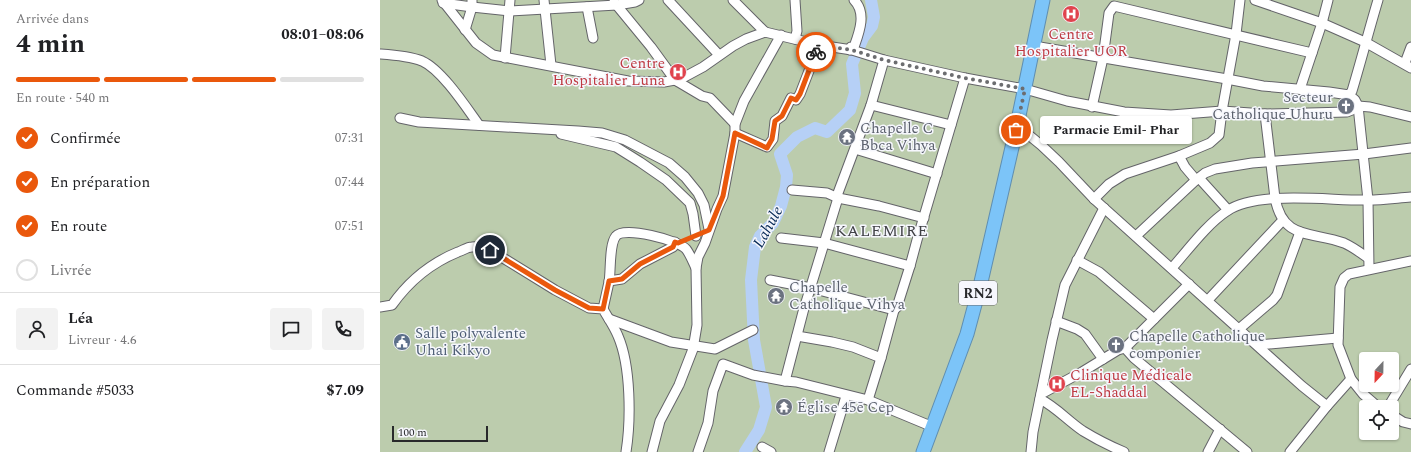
<!DOCTYPE html>
<html lang="fr">
<head>
<meta charset="utf-8">
<style>
	:root { --surface:#fff; --page:#f2f2f2; --text:#202124; --muted:#757577; --line:#e0e0e0; --accent:#ea580c }
	body { margin:0; font-family:Spectral,serif; background:var(--page); color:var(--text); height:100vh; display:flex; flex-direction:column; font-size:15px; white-space:nowrap }
	* { box-sizing:border-box; margin:0 }
	p { font-size:13px; color:var(--muted) }
	.icon { flex:none; width:22px; height:22px; fill:none; stroke:currentColor; stroke-width:2; stroke-linecap:round; stroke-linejoin:round }
	.map { position:relative; flex:1; overflow:hidden }
	.sheet { display:flex; flex-direction:column; background:var(--surface); width:380px }
	.sheet>* { flex:none }
	.needle { width:26px; rotate:202deg }
	.fabs { position:absolute; left:979px; top:352px; display:grid; gap:8px }
	.fabs a { display:grid; place-items:center; width:40px; height:40px; border-radius:4px; background:var(--surface); box-shadow:0 1px 3px #0004; font-size:20px }
	.scale { position:absolute; left:12px; bottom:10px; width:96px; box-sizing:border-box; padding-left:4px; border:2px solid #28292b; border-top:0; font-size:11px; line-height:14px; white-space:nowrap; color:#28292b; -webkit-text-stroke:3px #f6f7fd; paint-order:stroke }
	.pin { position:absolute; display:grid; place-items:center; width:34px; height:34px; color:#fff; margin:-17px; border:2px solid #fff; border-radius:50%; box-shadow:0 1px 4px #0007 }
	.courier { position:absolute; display:grid; place-items:center; width:40px; height:40px; margin:-20px; border:3px solid #ea580c; border-radius:50%; background:#fff; color:#222; box-shadow:0 1px 5px #0007 }
	.bubble { position:absolute; height:28px; border-radius:4px; background:var(--surface); box-shadow:0 1px 3px #0004; font-size:13px; font-weight:700; line-height:28px; text-align:center }
	.head em { font-style:normal; font-weight:700 }
	.head div { display:flex; flex-direction:column-reverse }
	.head { display:flex; align-items:center; justify-content:space-between; height:68px; padding:0 16px }
	h1 { font-size:26px; font-weight:700; line-height:30px }
	.bar { display:grid; grid-template-columns:repeat(4,1fr); gap:6px 4px; align-content:center; height:48px; padding:0 16px }
	.bar i { height:5px; border-radius:3px; background:var(--line) }
	.bar .on { background:var(--accent) }
	.bar p { grid-column:span 4 }
	.line { display:flex; align-items:center; gap:10px; padding:0 16px; border-top:1px solid var(--line) }
	.line div { flex:1 }
	.round { display:grid; place-items:center; flex:none; width:42px; height:42px; border-radius:4px; background:var(--page) }
	ol { padding:0 16px; list-style:none }
	li { display:flex; align-items:center; gap:12px; height:44px }
	li p { margin-inline-start:auto }
	li .icon { padding:4px; border-radius:50%; background:var(--accent); color:#fff; stroke-width:4 }
	li:last-child { color:var(--muted) }
	li i { width:22px; height:22px; border:2px solid var(--line); border-radius:50% }
	main { display:flex; flex:1; min-height:0 }
	.map>svg:first-child { display:block }
	.green { fill:#bcccad; fill-rule:evenodd }
	.lines { fill:none; stroke-linecap:round; stroke-linejoin:round }
	.river { stroke:#b6d0f6; stroke-width:12 }
	.minor-casing { stroke:#646469; stroke-width:11 }
	.highway-casing { stroke:#5f8eb0; stroke-width:15 }
	.minor { stroke:#fff; stroke-width:9 }
	.highway { stroke:#7cc4f8; stroke-width:13 }
	.done { stroke:#6c6d70; stroke-width:4; stroke-dasharray:0 7.2 }
	.route { stroke:#ea580c; stroke-width:5 }
	.labels { text-anchor:middle; dominant-baseline:central; stroke-width:3; stroke-linejoin:round; paint-order:stroke }
	.shield { fill:#f6f7fd; stroke:#66676a; stroke-width:1 }
	.shield-label { font-size:14px; font-weight:bold; fill:#28292b }
	.health-label { font-size:15px; fill:#be3a42; stroke:#f6f7fd }
	.worship-label { font-size:15px; fill:#5b616d; stroke:#f6f7fd; text-anchor:start }
	.service-label { font-size:15px; fill:#4e5e75; stroke:#f6f7fd; text-anchor:start }
	.water-label { font-size:16px; font-style:italic; fill:#072a57; stroke:#f6f7fd }
	.neighbourhood-label { font-size:16px; letter-spacing:1px; fill:#404145; stroke:#f6f7fd }
</style>
</head>
<body>
<main>
<section class="sheet">
<div class="head"><div><h1>4 min</h1><p>Arrivée dans</p></div><em>08:01–08:06</em></div>
<div class="bar"><i class="on"></i><i class="on"></i><i class="on"></i><i></i><p>En route · 540 m</p></div>
<ol>
<li><svg class="icon" aria-label="check" viewBox="0 0 24 24"><path d="M5 12l5 5 9-10"/></svg>Confirmée<p>07:31</p></li>
<li><svg class="icon" aria-label="check" viewBox="0 0 24 24"><path d="M5 12l5 5 9-10"/></svg>En préparation<p>07:44</p></li>
<li><svg class="icon" aria-label="check" viewBox="0 0 24 24"><path d="M5 12l5 5 9-10"/></svg>En route<p>07:51</p></li>
<li><i></i>Livrée</li>
</ol>
<div class="line" style="height:72px"><a class="round"><svg class="icon" aria-label="person" viewBox="0 0 24 24"><circle cx="12" cy="8" r="4"/><path d="M4 21q1-7 8-7t8 7"/></svg></a><div><b>Léa</b><p>Livreur · 4.6</p></div><a class="round"><svg class="icon" aria-label="chat" viewBox="0 0 24 24"><path d="M4 5h16v11H9l-5 4z"/></svg></a><a class="round"><svg class="icon" aria-label="phone" viewBox="0 0 24 24"><path d="M5 4h4l2 5-3 2q2 4 5 5l2-3 5 2v4C11 20 4 13 5 4z"/></svg></a></div>
<div class="line" style="height:52px"><div>Commande #5033</div><b>$7.09</b></div>
</section>
<div class="map">
<svg width="1031" height="452" viewBox="0 0 1031 452">
	<rect width="100%" height="100%" fill="#e9eaef"/>
	<path class="green" d="M 0,0 L 1031,0 L 1031,452 L 0,452 ZM 986,359 L 1012,359 L 1012,385 L 986,385 ZM 986,407 L 1012,407 L 1012,433 L 986,433 Z"/>
	<g class="lines">
		<path class="river" d="M 365,452 L 379,430 L 386,407 L 374,340 L 371,280 L 375,247 L 380,236 L 393,223 L 401,206 L 406,187 L 407,175 L 400,154 L 417,137 L 435,128 L 447,132 L 470,110 L 475,93 L 472,64 L 483,38 L 492,26 L 494,17 L 491,0"/>
		<g class="minor-casing">
			<g id="minor">
				<path d="M 62,0 L 96,43 L 113,55 L 248,81 L 284,82 L 295,80"/>
				<path d="M 164,0 L 171,65"/>
				<path d="M 288,0 L 339,55"/>
				<path d="M 353,0 L 385,32"/>
				<path d="M 875,0 L 942,23 L 985,42 L 1031,68"/>
				<path d="M 234,2 L 271,47 L 295,80 L 322,96 L 330,98 L 355,124"/>
				<path d="M 63,3 L 92,7 L 130,11 L 237,5 L 255,2 L 259,0"/>
				<path d="M 207,7 L 213,38"/>
				<path d="M 85,30 L 92,7 L 92,0"/>
				<path d="M 415,39 L 417,31 L 415,0"/>
				<path d="M 654,46 L 847,79 L 883,86 L 949,92 L 969,95"/>
				<path d="M 470,50 L 471,47 L 474,47 C 479,33 487,13 474,0"/>
				<path d="M 0,54 C 14,55 29,56 42,61 C 62,70 86,107 99,125"/>
				<path d="M 125,58 L 130,0"/>
				<path d="M 504,60 L 491,105 L 458,193 L 458,198 L 423,312 L 405,381 L 416,382 L 488,400 L 553,427"/>
				<path d="M 1025,63 L 1031,47"/>
				<path d="M 297,81 L 323,67 L 353,46 L 366,39 L 385,32 L 439,45 L 472,50 L 504,60 L 585,78 L 645,89 L 687,101 L 744,112 L 791,115 L 842,111 L 885,114 L 967,112 L 972,110 L 978,106 L 990,107 L 1031,117"/>
				<path d="M 920,89 L 942,23 L 948,0"/>
				<path d="M 491,105 L 571,125"/>
				<path d="M 712,107 L 723,58 L 729,13 L 734,6 L 932,53"/>
				<path d="M 885,114 L 895,198 C 903,241 932,231 964,243 C 973,247 981,253 988,258"/>
				<path d="M 20,118 L 39,122 L 198,131 L 222,133 L 245,140 L 289,163 L 305,177 L 318,193 L 324,205 L 329,229"/>
				<path d="M 636,130 L 645,132 L 661,145 L 679,162 L 714,199 L 922,386 L 947,406"/>
				<path d="M 355,133 L 387,147 L 393,139 L 395,121 L 402,116 L 411,98 L 416,100 L 420,94 L 439,45"/>
				<path d="M 181,134 L 236,147 L 260,162 L 286,180 L 310,203 L 313,214 L 316,236"/>
				<path d="M 475,149 L 557,174"/>
				<path d="M 799,156 L 805,167 L 816,180"/>
				<path d="M 819,178 L 848,210"/>
				<path d="M 412,190 L 447,193 L 458,198 L 499,206 L 544,218"/>
				<path d="M 714,199 L 729,184 L 745,174 L 799,156 L 830,143 L 839,135 L 842,111 L 856,34 L 860,0"/>
				<path d="M 756,236 L 816,180 L 825,173 L 835,169 L 872,163 L 984,154 L 1031,148"/>
				<path d="M 401,238 L 444,243 L 530,266"/>
				<path d="M 697,260 L 719,272 L 774,319"/>
				<path d="M 792,268 C 808,250 827,224 847,211 C 877,190 951,201 988,200 C 1003,200 1017,198 1031,197"/>
				<path d="M 989,269 L 988,200 L 978,106 L 975,100 L 969,95 L 972,91 C 981,61 989,30 998,0"/>
				<path d="M 390,280 L 431,288 L 514,310"/>
				<path d="M 229,281 L 242,279 L 260,264 L 293,247 L 295,242"/>
				<path d="M 828,300 L 903,220"/>
				<path d="M 0,307 L 12,305 C 29,281 51,263 78,252 C 82,251 87,247 92,247 C 99,246 105,248 110,250 L 175,290 L 209,308 L 223,309 C 228,318 234,326 238,336 C 251,366 251,420 246,452"/>
				<path d="M 223,309 C 225,300 227,291 229,282 C 231,271 229,244 236,236 C 244,226 298,240 306,249 C 310,254 313,262 316,268"/>
				<path d="M 229,319 L 291,342 L 335,349 L 373,330"/>
				<path d="M 676,321 L 697,329 L 705,334 L 723,359"/>
				<path d="M 859,329 L 893,300 L 897,295 L 920,232"/>
				<path d="M 417,336 L 452,342 L 473,347 L 501,358"/>
				<path d="M 878,345 L 958,338"/>
				<path d="M 745,348 L 754,358 L 867,452"/>
				<path d="M 661,394 L 702,372 L 738,350 L 745,348 L 809,284"/>
				<path d="M 660,399 C 676,407 688,421 703,431 C 716,439 730,446 744,452"/>
				<path d="M 488,400 L 501,358 L 514,310 L 517,307 L 530,266 L 537,240 L 585,78"/>
				<path d="M 998,407 L 983,394 L 971,379 L 958,345 L 960,287 L 964,278 L 969,274 L 1031,261"/>
				<path d="M 1008,407 L 1031,369"/>
				<path d="M 1012,415 L 1023,422 L 1031,424"/>
				<path d="M 382,447 L 391,452"/>
				<path d="M 272,452 L 280,421 L 299,385 L 313,349 L 317,325 L 316,268 L 318,257 L 325,243 L 337,209 L 343,196 L 355,133 L 355,124 L 364,101 L 401,35"/>
				<path d="M 318,452 L 328,423 L 333,391 L 343,364 L 373,375 L 405,381"/>
				<path d="M 449,452 L 466,396"/>
				<path d="M 651,452 L 653,432 L 672,340 L 685,285 L 724,208"/>
				<path d="M 828,452 L 840,429"/>
				<path d="M 910,452 L 947,406 L 971,379"/>
			</g>
		</g>
		<g class="highway-casing">
			<path id="highway" d="M 543,452 L 587,334 L 601,282 L 636,130 L 663,0"/>
		</g>
		<use href="#minor" class="minor"/>
		<use href="#highway" class="highway"/>
	</g>
	<g class="lines">
		<path class="done" d="M 436,52 L 439,45 L 472,50 L 504,60 L 585,78 L 645,89 L 636,130"/>
		<path class="route" d="M 110,250 L 175,290 L 209,308 L 223,309 L 229,281 L 242,279 L 260,264 L 293,247 L 295,242 L 298,243 L 329,230 L 343,196 L 355,133 L 387,148 L 392,139 L 395,121 L 402,116 L 411,98 L 416,100 L 420,94 L 436,52"/>
	</g>
	<defs>
		<g id="hospital-disc" transform="scale(0.9)"><circle r="9.5" fill="#e0444e" stroke="#f6f7fd"/><path d="M-5-5h3v3.5h4V-5h3V5h-3V1.5h-4V5h-3Z" fill="#fff"/></g>
		<g id="church-disc" transform="scale(0.9)"><circle r="9.5" fill="#6b7280" stroke="#f6f7fd"/><path d="M-1.2-6h2.4v3.5h3.3v2.4h-3.3V6h-2.4V-.1h-3.3v-2.4h3.3Z" fill="#fff"/></g>
		<g id="temple-disc" transform="scale(0.9)"><circle r="9.5" fill="#6b7280" stroke="#f6f7fd"/><path d="M0-6L5-2H3V0L6.5 2.5H4V6H1.5V3h-3V6H-4V2.5H-6.5L-3 0V-2H-5Z" fill="#fff"/></g>
		<g id="civic-disc" transform="scale(0.9)"><circle r="9.5" fill="#5c6f8a" stroke="#f6f7fd"/><path d="M-.6-6.5H3V-4.5H.6V-3L4-1V1h2V6H-6V1h2V-1L-.6-3ZM-1.2 2.5V6h2.4V2.5Z" fill="#fff"/></g>
	</defs>
	<g fill-rule="evenodd">
		<use href="#hospital-disc" x="691" y="14"/>
		<use href="#hospital-disc" x="298" y="72"/>
		<use href="#church-disc" x="966" y="106"/>
		<use href="#temple-disc" x="467" y="137"/>
		<use href="#temple-disc" x="396" y="296"/>
		<use href="#civic-disc" x="22" y="342"/>
		<use href="#church-disc" x="736" y="345"/>
		<use href="#hospital-disc" x="677" y="384"/>
		<use href="#temple-disc" x="404" y="407"/>
	</g>
	<g class="labels">
		<rect class="shield" x="579" y="281" width="38" height="24" rx="3"/>
		<g class="shield-label">
			<text x="598" y="293">RN2</text>
		</g>
		<g class="health-label">
			<text x="691" y="34">Centre<tspan x="691" dy="17">Hospitalier UOR</tspan></text>
			<text x="285" y="63" text-anchor="end">Centre<tspan x="285" dy="17">Hospitalier Luna</tspan></text>
			<text x="690" y="375" text-anchor="start">Clinique Médicale<tspan x="690" dy="17">EL-Shaddal</tspan></text>
		</g>
		<g class="worship-label">
			<text x="953" y="97" text-anchor="end">Secteur<tspan x="953" dy="17">Catholique Uhuru</tspan></text>
			<text x="480" y="128">Chapelle C<tspan x="480" dy="17">Bbca Vihya</tspan></text>
			<text x="409" y="287">Chapelle<tspan x="409" dy="17">Catholique Vihya</tspan></text>
			<text x="749" y="336">Chapelle Catholique<tspan x="749" dy="17">componier</tspan></text>
			<text x="417" y="407">Église 45ē Cep</text>
		</g>
		<g class="service-label">
			<text x="35" y="333">Salle polyvalente<tspan x="35" dy="17">Uhai Kikyo</tspan></text>
		</g>
		<g class="water-label">
			<text transform="translate(388 227) rotate(-61)">Lahule</text>
		</g>
		<g class="neighbourhood-label">
			<text x="502" y="231">KALEMIRE</text>
		</g>
	</g>
</svg>
<div class="fabs">
<a><svg class="needle" viewBox="-14 -14 28 28"><path d="M0-13l5 13h-10z" fill="#e53935"/><path d="M0 13l5-13h-10z" fill="#757577"/></svg></a>
<a><svg class="icon" aria-label="locate" viewBox="0 0 24 24"><circle cx="12" cy="12" r="6"/><path d="M12 2v4M12 18v4M2 12h4M18 12h4"/></svg></a>
</div>
<div class="scale">100 m</div>
<div class="pin" style="left:636px;top:130px;background:#ea580c"><svg class="icon" aria-label="bag" viewBox="0 0 24 24"><path d="M5 8h14l-1 12H6zM9 8a3 3 0 0 1 6 0"/></svg></div>
<div class="pin" style="left:110px;top:250px;background:#1f2937"><svg class="icon" aria-label="home" viewBox="0 0 24 24"><path d="M3 11l9-7 9 7M6 9v11h12V9"/></svg></div>
<div class="courier" style="left:436px;top:52px"><svg class="icon" aria-label="bike" viewBox="0 0 24 24"><circle cx="6" cy="16" r="4"/><circle cx="18" cy="16" r="4"/><path d="M6 16l4-8h5l3 8M10 8l3 8H6M13 5h3"/></svg></div>
<div class="bubble" style="left:660px;top:116px;width:152px">Parmacie Emil- Phar</div>
</div>
</main>
</body>
</html>
